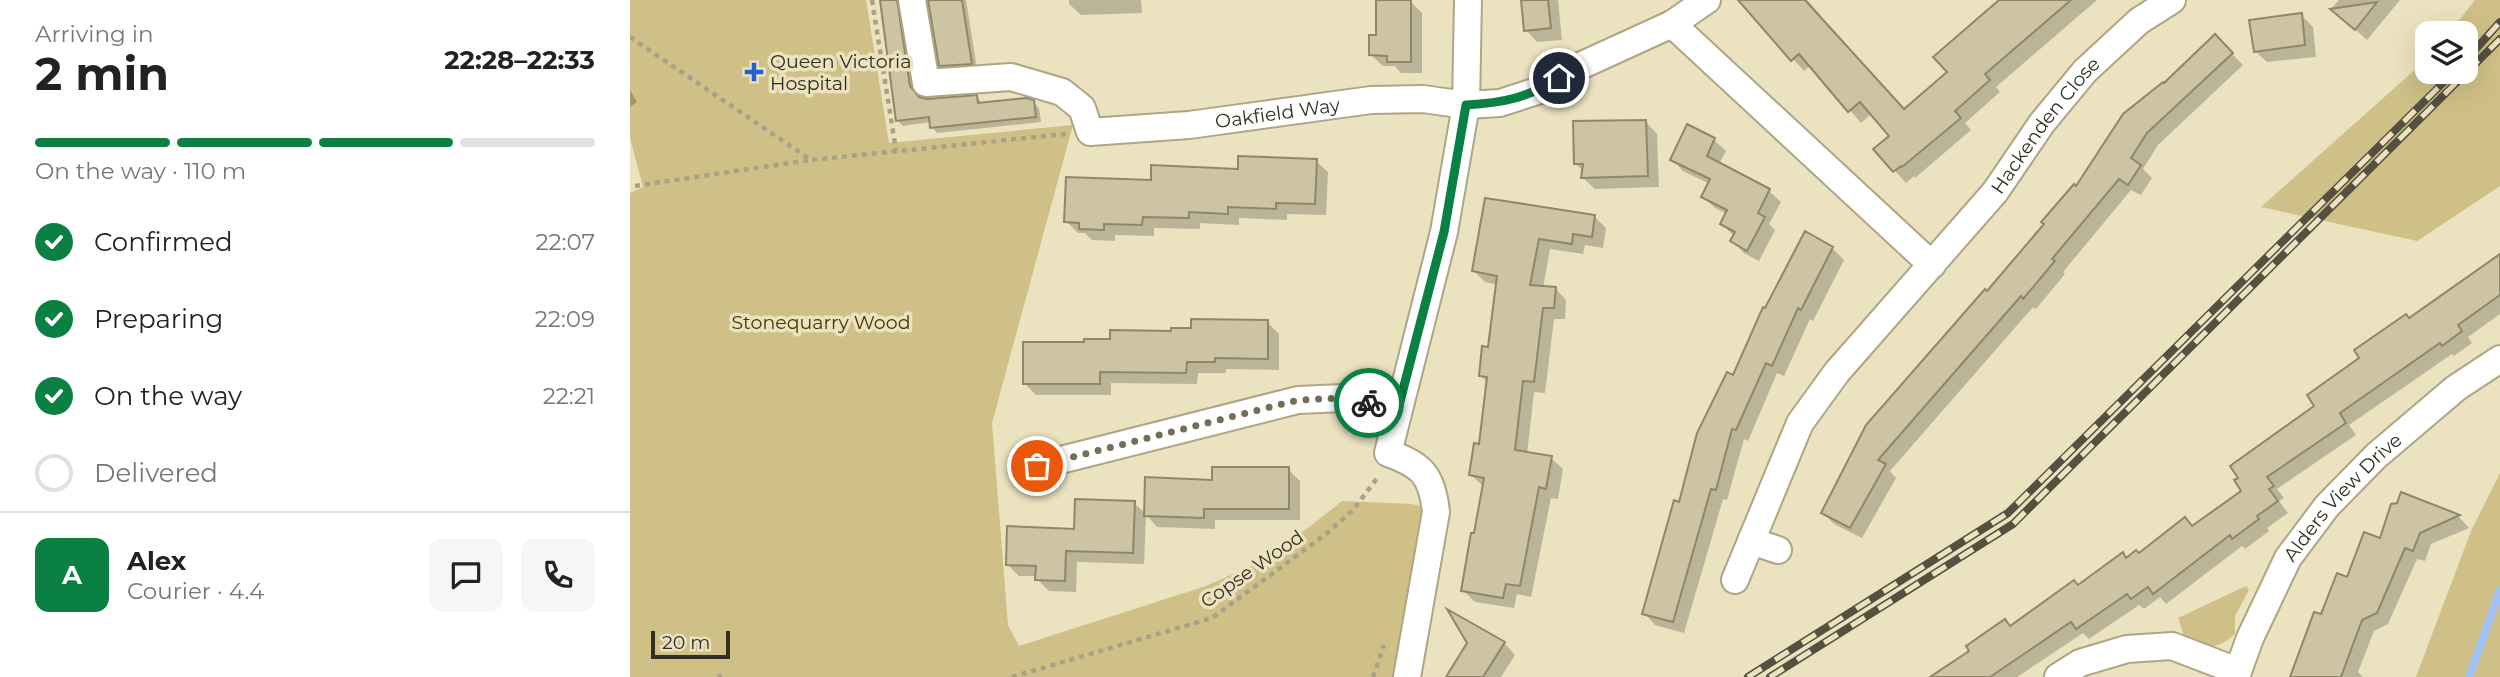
<!DOCTYPE html>
<html lang="en">
<head>
<meta charset="utf-8">
<style>
	:root { --surface:#fff; --page:#f6f6f6; --text:#222; --muted:#767676; --line:#e0e0e0; --accent:#0b8043 }
	body { margin:0; font-family:Montserrat,sans-serif; background:var(--page); color:var(--text); height:100vh; display:flex; flex-direction:column; font-size:26px; white-space:nowrap }
	* { box-sizing:border-box; margin:0 }
	p { font-size:23px; color:var(--muted) }
	.icon { flex:none; width:38px; height:38px; fill:none; stroke:currentColor; stroke-width:2; stroke-linecap:round; stroke-linejoin:round }
	.map { position:relative; flex:1; overflow:hidden }
	.details { display:flex; flex-direction:column; background:var(--surface); width:630px }
	.details>* { flex:none }
	.fabs { position:absolute; left:1785px; top:21px; display:grid; gap:14px }
	.fabs a { display:grid; place-items:center; width:63px; height:63px; border-radius:14px; background:var(--surface); box-shadow:0 7px 28px #0002; font-size:35px }
	.scale { position:absolute; left:21px; bottom:18px; width:79px; box-sizing:border-box; padding-left:7px; border:4px solid #322e21; border-top:0; font-size:19px; line-height:24px; white-space:nowrap; color:#322e21; -webkit-text-stroke:5px #ebe2c0; paint-order:stroke }
	.pin { position:absolute; display:grid; place-items:center; width:60px; height:60px; color:#fff; margin:-30px; border:4px solid #fff; border-radius:50%; box-shadow:0 2px 7px #0007 }
	.courier { position:absolute; display:grid; place-items:center; width:70px; height:70px; margin:-35px; border:5px solid #0b8043; border-radius:50%; background:#fff; color:#222; box-shadow:0 2px 9px #0007 }
	.headline em { font-style:normal; font-weight:700 }
	.headline div { display:flex; flex-direction:column-reverse }
	.headline { display:flex; align-items:center; justify-content:space-between; height:119px; padding:0 35px }
	h1 { font-size:46px; font-weight:700; line-height:52px }
	.bar { display:grid; grid-template-columns:repeat(4,1fr); gap:10px 7px; align-content:center; height:84px; padding:0 35px }
	.bar i { height:9px; border-radius:5px; background:var(--line) }
	.bar .active { background:var(--accent) }
	.bar p { grid-column:span 4 }
	.line { display:flex; align-items:center; gap:18px; padding:0 35px; border-top:2px solid var(--line) }
	.line div { flex:1 }
	.round { display:grid; place-items:center; flex:none; width:74px; height:74px; border-radius:14px; background:var(--page) }
	ol { padding:0 35px; list-style:none }
	li { display:flex; align-items:center; gap:21px; height:77px }
	li p { margin-inline-start:auto }
	li .icon { padding:7px; border-radius:50%; background:var(--accent); color:#fff; stroke-width:4 }
	li:last-child { color:var(--muted) }
	li i { width:38px; height:38px; border:4px solid var(--line); border-radius:50% }
	main { display:flex; flex:1; min-height:0 }
	.map>svg:first-child { display:block }
	.green { fill:#cfc087 }
	.shadow { fill:#0003 }
	.lines { fill:none; stroke-linecap:round; stroke-linejoin:round }
	.stream { stroke:#a1c0f6; stroke-width:8 }
	.building { fill:#cdc4a3; stroke:#8f8768; stroke-width:2 }
	.minor-casing { stroke:#aea585; stroke-width:30 }
	.path { stroke:#a8a187; stroke-width:4.5; stroke-dasharray:5 5; stroke-linecap:butt }
	.minor { stroke:#fff; stroke-width:26 }
	.rail-casing { stroke:#55503f; stroke-width:8 }
	.rail { stroke:#ebe2c0; stroke-width:5; stroke-dasharray:16; stroke-linecap:butt }
	.done { stroke:#736d59; stroke-width:7; stroke-dasharray:0 12.6 }
	.route { stroke:#0b8043; stroke-width:9 }
	.poi-dot { fill:#2660cd; stroke:#ebe2c0; stroke-width:2.5 }
	.labels { text-anchor:middle; dominant-baseline:central; stroke-width:7; stroke-linejoin:round; paint-order:stroke }
	.poi-label { font-size:19px; fill:#322e21; stroke:#ebe2c0; text-anchor:start }
	.street-label { font-size:19px; fill:#322e21; stroke:#ebe2c0 }
	.park-label { font-size:19px; fill:#443803; stroke:#ebe2c0 }
</style>
</head>
<body>
<main>
<section class="details">
<div class="headline"><div><h1>2 min</h1><p>Arriving in</p></div><em>22:28–22:33</em></div>
<div class="bar"><i class="active"></i><i class="active"></i><i class="active"></i><i></i><p>On the way · 110 m</p></div>
<ol>
<li><svg class="icon" aria-label="check" viewBox="0 0 24 24"><path d="M5 12l5 5 9-10"/></svg>Confirmed<p>22:07</p></li>
<li><svg class="icon" aria-label="check" viewBox="0 0 24 24"><path d="M5 12l5 5 9-10"/></svg>Preparing<p>22:09</p></li>
<li><svg class="icon" aria-label="check" viewBox="0 0 24 24"><path d="M5 12l5 5 9-10"/></svg>On the way<p>22:21</p></li>
<li><i></i>Delivered</li>
</ol>
<div class="line" style="height:126px"><b class="round" style="background:var(--accent);color:#fff">A</b><div><b>Alex</b><p>Courier · 4.4</p></div><a class="round"><svg class="icon" aria-label="chat" viewBox="0 0 24 24"><path d="M4 5h16v11H9l-5 4z"/></svg></a><a class="round"><svg class="icon" aria-label="phone" viewBox="0 0 24 24"><path d="M5 4h4l2 5-3 2q2 4 5 5l2-3 5 2v4C11 20 4 13 5 4z"/></svg></a></div>
</section>
<div class="map">
<svg width="1870" height="677" viewBox="0 0 1870 677">
	<rect width="100%" height="100%" fill="#ebe2c0"/>
	<g class="green">
		<path d="M 0,0 L 236,0 L 259,143 L 443,125 L 362,423 L 378,625 L 389,646 L 576,586 L 626,564 L 678,528 L 712,501 L 782,504 L 799,508 L 768,677 L 0,677 L 0,193 L 13,187 L 0,138 Z"/>
		<path d="M 1845,0 L 1870,0 L 1870,186 L 1787,241 L 1631,207 L 1797,59 L 1797,72 L 1836,72 L 1836,33 L 1819,33 Z"/>
		<path d="M 1870,473 L 1870,677 L 1786,677 L 1841,531 Z"/>
		<path d="M 1616,586 L 1619,590 L 1605,616 L 1605,634 C 1588,649 1579,648 1557,645 L 1548,618 Z"/>
	</g>
	<g class="shadow">
		<path d="M 252,0 L 272,0 L 271,9 L 287,96 L 297,100 L 346,97 L 352,103 L 403,102 L 409,108 L 411,122 L 307,133 L 302,127 L 301,122 L 273,126 L 267,120 Z"/>
		<path d="M 298,0 L 336,0 L 347,69 L 316,71 L 311,65 Z"/>
		<path d="M 439,0 L 511,0 L 512,13 L 451,15 L 439,4 Z"/>
		<path d="M 893,0 L 928,0 L 932,40 L 907,42 L 896,30 Z"/>
		<path d="M 1110,0 L 1177,0 L 1192,17 L 1190,19 L 1274,111 L 1319,72 L 1371,0 L 1467,0 L 1366,87 L 1370,92 L 1335,123 L 1341,130 L 1285,178 L 1284,176 L 1276,183 L 1246,150 L 1261,136 L 1242,113 L 1231,123 L 1181,65 L 1174,71 Z"/>
		<path d="M 1709,0 L 1770,0 L 1737,40 L 1702,8 Z"/>
		<path d="M 781,2 L 792,13 L 792,73 L 771,73 L 765,66 L 753,66 L 741,55 L 748,37 Z"/>
		<path d="M 1671,15 L 1683,27 L 1686,57 L 1637,62 L 1625,51 Z"/>
		<path d="M 1585,36 L 1613,65 L 1528,145 L 1513,169 L 1522,178 L 1511,195 L 1501,190 L 1433,272 L 1435,274 L 1406,309 L 1403,307 L 1260,471 L 1266,478 L 1232,538 L 1204,524 L 1193,513 L 1358,294 L 1534,86 Z"/>
		<path d="M 0,90 L 7,102 L 0,107 Z"/>
		<path d="M 1016,122 L 1027,134 L 1029,187 L 965,189 L 953,178 L 954,172 L 945,163 Z"/>
		<path d="M 1084,140 L 1096,151 L 1089,164 L 1139,191 L 1151,202 L 1139,224 L 1145,230 L 1129,261 L 1114,253 L 1102,241 L 1104,236 L 1092,224 L 1097,214 L 1085,208 L 1073,197 L 1080,184 L 1053,171 L 1042,159 Z"/>
		<path d="M 686,161 L 698,172 L 696,215 L 657,214 L 657,220 L 609,218 L 609,225 L 570,223 L 570,229 L 524,228 L 524,236 L 485,235 L 485,241 L 462,240 L 455,233 L 448,233 L 436,221 L 522,182 Z"/>
		<path d="M 856,200 L 964,216 L 976,228 L 973,248 L 955,245 L 953,254 L 920,249 L 913,288 L 925,288 L 936,300 L 935,319 L 924,319 L 915,393 L 904,392 L 897,454 L 921,458 L 933,469 L 928,499 L 921,498 L 901,597 L 887,594 L 884,608 L 845,602 L 833,590 L 854,487 L 841,475 L 851,446 L 858,383 L 850,375 L 860,349 L 868,285 L 855,282 L 844,271 Z"/>
		<path d="M 1202,248 L 1214,260 L 1183,321 L 1180,319 L 1154,376 L 1147,373 L 1118,441 L 1114,439 L 1097,500 L 1093,499 L 1054,633 L 1025,625 L 1014,613 L 1050,504 L 1104,377 Z"/>
		<path d="M 1870,254 L 1870,314 L 1838,337 L 1842,343 L 1824,356 L 1822,354 L 1719,425 L 1726,435 L 1647,489 L 1654,498 L 1649,501 L 1658,513 L 1637,528 L 1639,531 L 1615,549 L 1612,546 L 1536,604 L 1530,597 L 1514,609 L 1509,605 L 1459,639 L 1453,633 L 1387,677 L 1303,677 L 1449,587 L 1492,554 L 1497,559 L 1509,555 L 1555,519 L 1564,527 L 1614,491 L 1686,406 L 1780,320 L 1867,259 L 1865,257 Z"/>
		<path d="M 637,322 L 649,334 L 649,370 L 596,369 L 596,373 L 568,373 L 567,384 L 481,383 L 481,395 L 406,395 L 395,384 L 482,341 Z"/>
		<path d="M 658,469 L 670,481 L 670,520 L 585,520 L 585,529 L 527,527 L 516,515 L 514,564 L 447,562 L 446,592 L 419,591 L 407,579 L 407,576 L 389,576 L 377,564 L 504,503 L 516,514 L 584,481 Z"/>
		<path d="M 1772,494 L 1829,517 L 1839,528 L 1801,544 L 1795,561 L 1787,559 L 1758,624 L 1744,631 L 1728,672 L 1733,677 L 1662,677 L 1692,616 L 1718,579 L 1751,541 Z"/>
		<path d="M 874,643 L 885,655 L 871,677 L 818,677 Z"/>
	</g>
	<g class="lines">
		<path class="stream" d="M 1839,677 L 1870,590"/>
	</g>
	<g class="building">
		<path d="M 250,0 L 267,0 L 280,86 L 289,97 L 297,99 L 347,95 L 348,103 L 396,98 L 404,100 L 406,117 L 300,128 L 299,117 L 266,121 Z"/>
		<path d="M 298,0 L 332,0 L 342,64 L 309,66 Z"/>
		<path d="M 746,0 L 781,0 L 781,62 L 757,62 L 757,56 L 739,55 L 739,35 L 746,35 Z"/>
		<path d="M 891,0 L 918,0 L 921,28 L 894,31 Z"/>
		<path d="M 1108,0 L 1175,0 L 1274,109 L 1317,72 L 1303,57 L 1369,0 L 1441,0 L 1355,74 L 1360,80 L 1325,111 L 1331,118 L 1272,167 L 1271,166 L 1263,172 L 1243,149 L 1259,136 L 1230,102 L 1218,112 L 1169,54 L 1161,61 Z"/>
		<path d="M 1747,2 L 1725,30 L 1700,9 Z"/>
		<path d="M 1672,13 L 1675,45 L 1624,52 L 1619,20 Z"/>
		<path d="M 1585,34 L 1603,53 L 1517,133 L 1501,158 L 1511,165 L 1498,185 L 1489,179 L 1422,259 L 1425,261 L 1393,299 L 1391,296 L 1248,460 L 1256,464 L 1220,528 L 1191,513 L 1236,425 L 1355,289 L 1357,291 L 1414,224 L 1411,222 L 1444,184 L 1446,186 L 1493,114 L 1533,82 L 1534,83 Z"/>
		<path d="M 1016,120 L 1018,176 L 951,178 L 953,164 L 944,164 L 943,121 Z"/>
		<path d="M 1057,124 L 1085,138 L 1077,156 L 1140,189 L 1128,213 L 1135,217 L 1117,251 L 1100,241 L 1105,232 L 1090,224 L 1097,210 L 1071,197 L 1080,179 L 1040,160 Z"/>
		<path d="M 608,156 L 687,159 L 685,204 L 646,203 L 646,209 L 598,207 L 598,214 L 559,212 L 559,218 L 513,217 L 512,225 L 474,224 L 474,230 L 449,229 L 449,223 L 434,222 L 436,177 L 521,180 L 521,165 L 608,169 Z"/>
		<path d="M 855,198 L 965,215 L 962,237 L 943,234 L 942,244 L 909,239 L 900,285 L 926,287 L 924,308 L 913,308 L 904,382 L 893,381 L 885,450 L 922,456 L 916,489 L 909,487 L 890,586 L 876,584 L 873,598 L 831,591 L 841,533 L 844,533 L 854,478 L 839,475 L 844,443 L 849,444 L 857,377 L 849,376 L 852,346 L 858,347 L 867,276 L 842,271 Z"/>
		<path d="M 1175,231 L 1203,247 L 1171,310 L 1168,308 L 1142,366 L 1136,363 L 1106,430 L 1102,429 L 1086,490 L 1081,489 L 1043,622 L 1012,614 L 1044,500 L 1049,502 L 1067,433 L 1097,372 L 1103,375 L 1133,307 L 1135,308 Z"/>
		<path d="M 1870,254 L 1870,295 L 1828,325 L 1832,331 L 1812,346 L 1810,343 L 1710,413 L 1716,423 L 1637,477 L 1644,486 L 1639,489 L 1648,501 L 1627,516 L 1629,519 L 1602,539 L 1600,535 L 1523,594 L 1518,587 L 1501,599 L 1497,594 L 1446,629 L 1441,622 L 1360,677 L 1300,677 L 1339,651 L 1336,646 L 1375,619 L 1380,626 L 1444,580 L 1448,585 L 1493,552 L 1496,558 L 1506,550 L 1509,553 L 1555,517 L 1562,526 L 1611,491 L 1604,480 L 1608,478 L 1600,466 L 1684,406 L 1677,395 L 1729,358 L 1724,350 L 1776,314 L 1779,318 Z"/>
		<path d="M 561,319 L 638,320 L 638,359 L 585,358 L 585,362 L 557,362 L 556,373 L 470,372 L 470,384 L 393,384 L 393,342 L 454,342 L 454,339 L 480,339 L 480,330 L 541,331 L 541,328 L 561,328 Z"/>
		<path d="M 582,467 L 659,467 L 659,509 L 574,509 L 574,518 L 514,516 L 515,477 L 582,480 Z"/>
		<path d="M 1771,492 L 1830,515 L 1790,533 L 1783,551 L 1775,548 L 1747,613 L 1732,620 L 1711,677 L 1660,677 L 1684,612 L 1691,614 L 1707,573 L 1717,577 L 1734,532 L 1750,538 L 1761,504 L 1767,503 Z"/>
		<path d="M 445,499 L 505,501 L 503,553 L 436,551 L 435,581 L 405,580 L 406,566 L 376,565 L 377,526 L 444,529 Z"/>
		<path d="M 817,609 L 875,642 L 853,677 L 816,677 L 837,643 Z"/>
	</g>
	<g class="lines">
		<g class="minor-casing">
			<g id="minor">
				<path id="s1" d="M 282,0 L 296,83 L 381,77 L 432,92 L 452,108 L 460,132 L 559,125 L 741,100 L 793,99 L 836,105 L 870,103 L 910,90 L 948,67 L 1042,24 L 1077,0"/>
				<path d="M 1042,24 L 1302,265"/>
				<path d="M 407,466 L 668,400 L 713,398 L 768,409"/>
				<path d="M 1121,541 L 1148,550"/>
				<path id="s2" d="M 1105,580 L 1170,423 L 1207,372 L 1365,192 L 1412,123 L 1455,71 L 1509,21 L 1542,0"/>
				<path d="M 777,677 L 806,512 C 802,475 792,465 758,453 L 814,232 L 836,105 L 838,0"/>
				<path d="M 1428,677 L 1450,663 L 1497,649 L 1542,646 L 1607,671"/>
				<path id="s3" d="M 1606,677 L 1620,638 L 1658,558 L 1697,506 L 1746,456 L 1826,388 L 1870,359"/>
			</g>
		</g>
		<g class="path">
			<path d="M 242,0 L 266,150"/>
			<path d="M 0,37 L 181,160 L 436,134"/>
			<path d="M 5,186 L 180,160"/>
			<path d="M 89,674 L 90,677"/>
			<path d="M 382,677 L 582,618 L 696,534 L 723,510 L 748,477"/>
			<path d="M 743,677 L 754,645"/>
		</g>
		<use href="#minor" class="minor"/>
		<g class="rail-casing">
			<g id="rail">
				<path d="M 1836,60 L 1870,22"/>
				<path d="M 1118,677 L 1378,513 L 1824,72"/>
				<path d="M 1140,677 L 1383,524 L 1870,39"/>
			</g>
		</g>
		<use href="#rail" class="rail"/>
	</g>
	<g class="lines">
		<path class="done" d="M 407,466 L 668,400 L 713,398 L 739,403"/>
		<path class="route" d="M 739,403 L 768,409 L 814,232 L 836,105 C 872,103 898,98 929,78"/>
	</g>
	<path class="poi-dot" d="M120.5 61.5h7v7h7v7h-7v7h-7v-7h-7v-7h7z"/>
	<g class="labels">
		<g class="poi-label">
			<text x="140" y="61">Queen Victoria<tspan x="140" dy="22">Hospital</tspan></text>
		</g>
		<g class="street-label">
			<text stroke="none"><textPath href="#s1" startOffset="462">Oakfield Way</textPath></text>
			<text stroke="none"><textPath href="#s2" startOffset="556">Hackenden Close</textPath></text>
			<text stroke="none"><textPath href="#s3" startOffset="212">Alders View Drive</textPath></text>
			<text transform="translate(622 569) rotate(-35)">Copse Wood</text>
		</g>
		<g class="park-label">
			<text x="191" y="322">Stonequarry Wood</text>
		</g>
	</g>
</svg>
<div class="fabs">
<a><svg class="icon" aria-label="layers" viewBox="0 0 24 24"><path d="M12 4l9 5-9 5-9-5zM3 14l9 5 9-5"/></svg></a>
</div>
<div class="scale">20 m</div>
<div class="pin" style="left:407px;top:466px;background:#ea580c"><svg class="icon" aria-label="bag" viewBox="0 0 24 24"><path d="M5 8h14l-1 12H6zM9 8a3 3 0 0 1 6 0"/></svg></div>
<div class="pin" style="left:929px;top:78px;background:#1f2937"><svg class="icon" aria-label="home" viewBox="0 0 24 24"><path d="M3 11l9-7 9 7M6 9v11h12V9"/></svg></div>
<div class="courier" style="left:739px;top:403px"><svg class="icon" aria-label="bike" viewBox="0 0 24 24"><circle cx="6" cy="16" r="4"/><circle cx="18" cy="16" r="4"/><path d="M6 16l4-8h5l3 8M10 8l3 8H6M13 5h3"/></svg></div>
</div>
</main>
</body>
</html>
